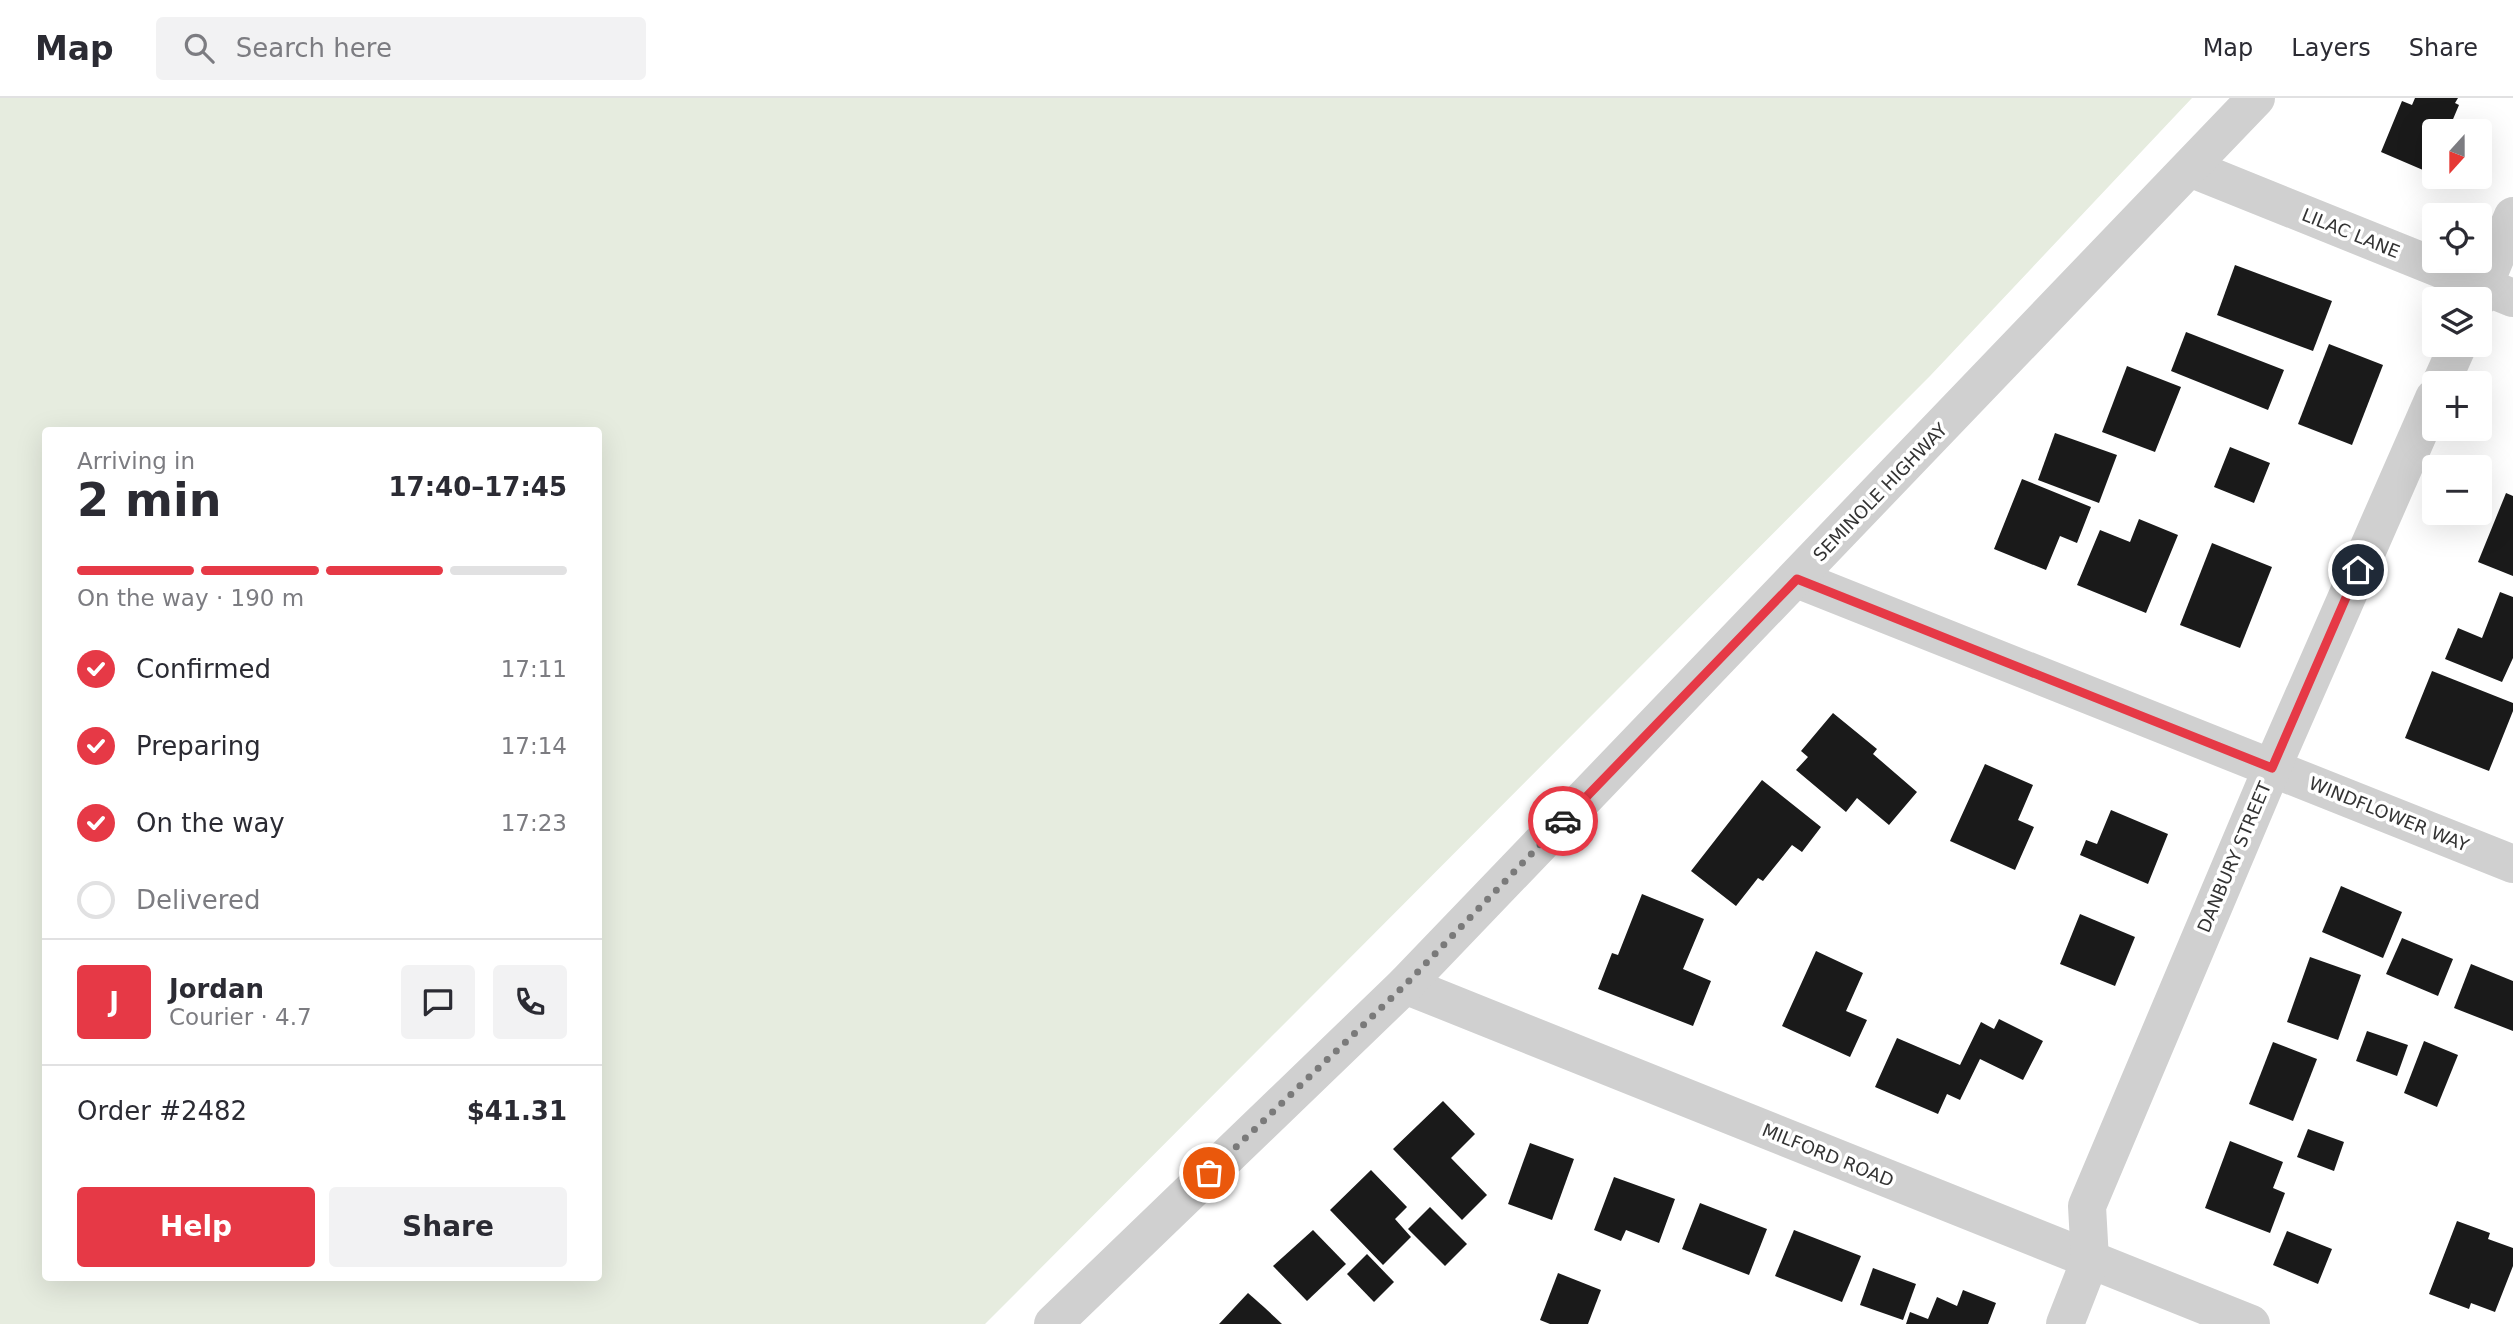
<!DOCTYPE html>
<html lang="en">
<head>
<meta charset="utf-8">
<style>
	:root { --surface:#fff; --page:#f2f2f3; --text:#2b2b33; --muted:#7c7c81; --line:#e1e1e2; --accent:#e63946 }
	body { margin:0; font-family:"DejaVu Sans",sans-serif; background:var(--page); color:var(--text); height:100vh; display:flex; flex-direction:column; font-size:26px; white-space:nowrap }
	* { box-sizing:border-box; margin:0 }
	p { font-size:23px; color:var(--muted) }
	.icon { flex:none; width:38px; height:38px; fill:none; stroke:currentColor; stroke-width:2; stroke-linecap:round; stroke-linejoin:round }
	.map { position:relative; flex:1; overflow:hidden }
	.side { position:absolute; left:42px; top:329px; width:560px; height:854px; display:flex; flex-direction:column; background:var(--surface); border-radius:7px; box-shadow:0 7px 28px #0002 }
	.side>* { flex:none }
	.needle { width:46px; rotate:201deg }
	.buttons { position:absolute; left:2422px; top:21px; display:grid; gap:14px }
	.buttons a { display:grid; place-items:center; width:70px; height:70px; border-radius:7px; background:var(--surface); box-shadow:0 7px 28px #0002; font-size:35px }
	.pin { position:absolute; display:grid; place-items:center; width:60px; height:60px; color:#fff; margin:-30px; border:4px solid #fff; border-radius:50%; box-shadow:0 2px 7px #0007 }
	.courier { position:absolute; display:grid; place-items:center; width:70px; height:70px; margin:-35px; border:5px solid #e63946; border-radius:50%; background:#fff; color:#222; box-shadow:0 2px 9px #0007 }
	.summary em { font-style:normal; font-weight:700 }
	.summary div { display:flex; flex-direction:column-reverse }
	.summary { display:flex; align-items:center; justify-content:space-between; height:119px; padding:0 35px }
	h1 { font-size:46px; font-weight:700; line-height:52px }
	.bar { display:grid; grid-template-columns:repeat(4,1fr); gap:10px 7px; align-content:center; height:84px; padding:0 35px }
	.bar i { height:9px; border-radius:5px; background:var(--line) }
	.bar .selected { background:var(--accent) }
	.bar p { grid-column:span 4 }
	.line { display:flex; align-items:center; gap:18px; padding:0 35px; border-top:2px solid var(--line) }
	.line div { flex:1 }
	.round { display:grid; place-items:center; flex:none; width:74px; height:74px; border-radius:7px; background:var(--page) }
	ol { padding:0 35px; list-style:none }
	li { display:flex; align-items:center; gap:21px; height:77px }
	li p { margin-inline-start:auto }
	li .icon { padding:7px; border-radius:50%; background:var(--accent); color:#fff; stroke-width:4 }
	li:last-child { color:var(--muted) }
	li i { width:38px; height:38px; border:4px solid var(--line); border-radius:50% }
	.cta { display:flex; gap:14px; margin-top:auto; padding:14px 35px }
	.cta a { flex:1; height:80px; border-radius:7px; background:var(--accent); color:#fff; font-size:28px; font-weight:700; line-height:80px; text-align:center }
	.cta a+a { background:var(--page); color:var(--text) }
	header { display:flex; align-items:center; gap:42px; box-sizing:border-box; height:98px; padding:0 35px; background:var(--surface); border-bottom:2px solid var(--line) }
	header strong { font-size:33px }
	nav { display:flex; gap:38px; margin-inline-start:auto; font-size:24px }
	.search { width:490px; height:63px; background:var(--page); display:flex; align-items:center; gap:18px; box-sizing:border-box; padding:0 24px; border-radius:7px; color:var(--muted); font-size:26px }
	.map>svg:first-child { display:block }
	.green { fill:#e6ecdf; fill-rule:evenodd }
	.building { fill:#1a1a1a }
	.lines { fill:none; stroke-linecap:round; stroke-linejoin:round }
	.minor { stroke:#d0d0d0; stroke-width:38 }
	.done { stroke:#7a7a7a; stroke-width:7; stroke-dasharray:0 12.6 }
	.route { stroke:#e63946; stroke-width:9 }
	.labels { text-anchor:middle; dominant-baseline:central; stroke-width:7; stroke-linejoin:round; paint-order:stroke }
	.street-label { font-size:18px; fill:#333; stroke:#fff }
</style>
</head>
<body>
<header>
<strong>Map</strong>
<div class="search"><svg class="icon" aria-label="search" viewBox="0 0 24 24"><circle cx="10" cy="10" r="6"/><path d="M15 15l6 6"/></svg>Search here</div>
<nav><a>Map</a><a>Layers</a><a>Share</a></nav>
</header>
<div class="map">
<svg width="2513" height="1226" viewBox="0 0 2513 1226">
	<rect width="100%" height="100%" fill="#fff"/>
	<path class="green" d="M 0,0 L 2192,0 L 1930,278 L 985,1226 L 0,1226 ZM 46,332 L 598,332 L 598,1180 L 46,1180 Z"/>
	<g class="building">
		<path d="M 2415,0 L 2458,0 L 2455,5 L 2459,7 L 2448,33 L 2434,33 L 2434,65 L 2430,75 L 2381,54 L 2402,3 L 2412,7 Z"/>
		<path d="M 2235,167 L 2332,203 L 2313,253 L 2217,217 Z"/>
		<path d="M 2186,234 L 2284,272 L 2268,312 L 2171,273 Z"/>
		<path d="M 2329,246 L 2383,267 L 2352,347 L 2298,326 Z"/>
		<path d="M 2127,268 L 2181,289 L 2155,354 L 2102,334 Z"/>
		<path d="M 2055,335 L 2117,357 L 2099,405 L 2038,382 Z"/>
		<path d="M 2230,349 L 2270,365 L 2254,405 L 2214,389 Z"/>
		<path d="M 2022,381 L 2091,409 L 2077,445 L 2060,438 L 2046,472 L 1994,451 Z"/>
		<path d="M 2506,395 L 2513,398 L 2513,478 L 2478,464 Z"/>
		<path d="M 2139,421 L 2178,437 L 2146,515 L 2077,487 L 2100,432 L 2130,444 Z"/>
		<path d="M 2212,445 L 2272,469 L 2240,550 L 2180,527 Z"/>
		<path d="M 2500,494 L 2513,499 L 2513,560 L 2502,584 L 2445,561 L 2458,530 L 2482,540 Z"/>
		<path d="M 2432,573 L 2513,605 L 2513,613 L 2489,673 L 2405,640 Z"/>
		<path d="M 1833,615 L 1877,651 L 1873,656 L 1917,694 L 1889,727 L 1857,700 L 1846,714 L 1796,672 L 1808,659 L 1801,653 Z"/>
		<path d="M 1985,666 L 2033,687 L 2018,722 L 2034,729 L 2015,772 L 1950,743 Z"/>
		<path d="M 1762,682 L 1821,729 L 1802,754 L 1792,747 L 1763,783 L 1758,780 L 1736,808 L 1691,773 Z"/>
		<path d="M 2111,712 L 2168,736 L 2148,786 L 2080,757 L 2086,742 L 2097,746 Z"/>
		<path d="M 2341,788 L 2402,814 L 2383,860 L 2322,834 Z"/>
		<path d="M 1642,796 L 1704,821 L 1683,871 L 1711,883 L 1693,928 L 1598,891 L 1612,855 L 1618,857 Z"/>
		<path d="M 2080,816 L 2135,839 L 2115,888 L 2060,866 Z"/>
		<path d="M 2402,840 L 2453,861 L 2438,898 L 2386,876 Z"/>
		<path d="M 1816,853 L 1863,875 L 1846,913 L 1867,922 L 1850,959 L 1782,928 Z"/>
		<path d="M 2310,859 L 2361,877 L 2338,942 L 2287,924 Z"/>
		<path d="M 2471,866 L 2513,883 L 2513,933 L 2454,910 Z"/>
		<path d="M 1999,921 L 2043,943 L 2023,982 L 1980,961 L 1960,1002 L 1947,996 L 1938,1016 L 1875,989 L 1897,940 L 1960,967 L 1981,924 L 1994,931 Z"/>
		<path d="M 2367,933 L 2408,947 L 2397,978 L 2356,963 Z"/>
		<path d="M 2424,943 L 2458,957 L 2437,1009 L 2404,995 Z"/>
		<path d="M 2273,944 L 2317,961 L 2293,1023 L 2249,1006 Z"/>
		<path d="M 1443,1003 L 1475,1036 L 1451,1060 L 1487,1097 L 1462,1122 L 1393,1051 Z"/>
		<path d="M 2308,1031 L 2344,1044 L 2334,1073 L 2297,1059 Z"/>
		<path d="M 2230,1043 L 2283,1064 L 2273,1090 L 2285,1095 L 2270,1135 L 2205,1110 Z"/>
		<path d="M 1530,1045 L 1574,1061 L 1552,1122 L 1508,1106 Z"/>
		<path d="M 1371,1072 L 1407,1109 L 1395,1121 L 1411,1139 L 1383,1167 L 1330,1112 Z"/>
		<path d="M 1614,1079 L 1675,1101 L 1659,1145 L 1626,1132 L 1621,1143 L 1594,1132 Z"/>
		<path d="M 1700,1105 L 1767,1131 L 1749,1177 L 1682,1151 Z"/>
		<path d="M 1430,1109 L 1467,1146 L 1445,1168 L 1408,1131 Z"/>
		<path d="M 2457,1123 L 2490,1135 L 2488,1141 L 2513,1150 L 2513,1168 L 2495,1214 L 2471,1205 L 2469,1211 L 2429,1196 Z"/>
		<path d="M 1313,1132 L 1346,1166 L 1307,1203 L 1273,1168 Z"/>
		<path d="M 1794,1132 L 1861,1158 L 1842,1204 L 1775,1178 Z"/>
		<path d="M 2287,1133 L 2332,1151 L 2318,1186 L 2273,1167 Z"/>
		<path d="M 1367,1156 L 1394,1184 L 1374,1204 L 1347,1176 Z"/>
		<path d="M 1873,1170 L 1916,1186 L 1903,1222 L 1860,1207 Z"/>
		<path d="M 1558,1175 L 1601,1192 L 1588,1226 L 1550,1226 L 1540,1222 Z"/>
		<path d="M 1963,1192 L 1996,1205 L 1988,1226 L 1906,1226 L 1910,1214 L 1928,1221 L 1937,1199 L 1957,1208 Z"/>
		<path d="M 1248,1195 L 1265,1210 L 1282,1226 L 1219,1226 Z"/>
	</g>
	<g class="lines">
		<g class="minor">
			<path d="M 2190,70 L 2513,200"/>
			<path d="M 2478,201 L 2513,118"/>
			<path d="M 2441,285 L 2458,247"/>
			<path d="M 1797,481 L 2513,766"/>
			<path d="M 1405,887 L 2251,1226"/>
			<path d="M 1053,1226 L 1405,887 L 2256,0"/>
			<path d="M 2065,1226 L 2090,1162 L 2087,1108 L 2272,670 L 2434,300"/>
		</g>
	</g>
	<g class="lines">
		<path class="done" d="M 1209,1075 L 1405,887 L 1563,723"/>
		<path class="route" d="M 1563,723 L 1797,481 L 2272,670 L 2358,472"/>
	</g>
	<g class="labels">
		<g class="street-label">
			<text transform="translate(2351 135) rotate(22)">LILAC LANE</text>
			<text transform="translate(1880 394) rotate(-46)">SEMINOLE HIGHWAY</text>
			<text transform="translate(2389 716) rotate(22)">WINDFLOWER WAY</text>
			<text transform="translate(2234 759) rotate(-67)">DANBURY STREET</text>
			<text transform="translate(1828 1057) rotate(22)">MILFORD ROAD</text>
		</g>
	</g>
</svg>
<div class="buttons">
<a><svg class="needle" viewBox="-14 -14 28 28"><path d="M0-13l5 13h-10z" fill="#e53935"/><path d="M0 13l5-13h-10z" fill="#7c7c81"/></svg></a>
<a><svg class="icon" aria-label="locate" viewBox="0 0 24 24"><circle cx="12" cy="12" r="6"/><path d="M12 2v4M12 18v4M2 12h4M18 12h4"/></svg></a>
<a><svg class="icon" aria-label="layers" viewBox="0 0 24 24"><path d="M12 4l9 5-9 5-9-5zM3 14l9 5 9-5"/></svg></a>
<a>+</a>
<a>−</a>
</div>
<div class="pin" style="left:1209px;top:1075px;background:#ea580c"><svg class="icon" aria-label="bag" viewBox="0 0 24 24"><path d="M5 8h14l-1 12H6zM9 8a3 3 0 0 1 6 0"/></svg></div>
<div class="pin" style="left:2358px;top:472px;background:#1f2937"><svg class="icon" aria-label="home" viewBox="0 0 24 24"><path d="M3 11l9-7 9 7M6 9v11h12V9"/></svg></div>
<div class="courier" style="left:1563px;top:723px"><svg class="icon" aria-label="car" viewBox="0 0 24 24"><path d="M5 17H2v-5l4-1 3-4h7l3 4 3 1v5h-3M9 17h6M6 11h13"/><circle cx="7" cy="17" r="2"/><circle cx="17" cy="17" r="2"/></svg></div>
<section class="side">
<div class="summary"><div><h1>2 min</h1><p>Arriving in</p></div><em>17:40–17:45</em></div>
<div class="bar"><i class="selected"></i><i class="selected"></i><i class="selected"></i><i></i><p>On the way · 190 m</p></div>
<ol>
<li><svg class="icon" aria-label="check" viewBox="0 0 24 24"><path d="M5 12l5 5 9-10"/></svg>Confirmed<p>17:11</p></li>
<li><svg class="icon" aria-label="check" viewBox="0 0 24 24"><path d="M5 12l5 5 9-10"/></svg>Preparing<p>17:14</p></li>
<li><svg class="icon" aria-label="check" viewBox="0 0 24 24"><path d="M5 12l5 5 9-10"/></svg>On the way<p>17:23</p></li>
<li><i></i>Delivered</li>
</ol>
<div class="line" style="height:126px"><b class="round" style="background:var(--accent);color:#fff">J</b><div><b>Jordan</b><p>Courier · 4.7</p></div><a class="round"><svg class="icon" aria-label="chat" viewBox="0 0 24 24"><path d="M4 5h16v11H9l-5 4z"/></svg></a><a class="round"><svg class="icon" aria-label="phone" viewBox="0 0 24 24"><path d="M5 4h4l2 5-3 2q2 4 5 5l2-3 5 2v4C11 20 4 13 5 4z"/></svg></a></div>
<div class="line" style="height:91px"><div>Order #2482</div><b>$41.31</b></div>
<div class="cta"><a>Help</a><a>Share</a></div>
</section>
</div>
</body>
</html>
